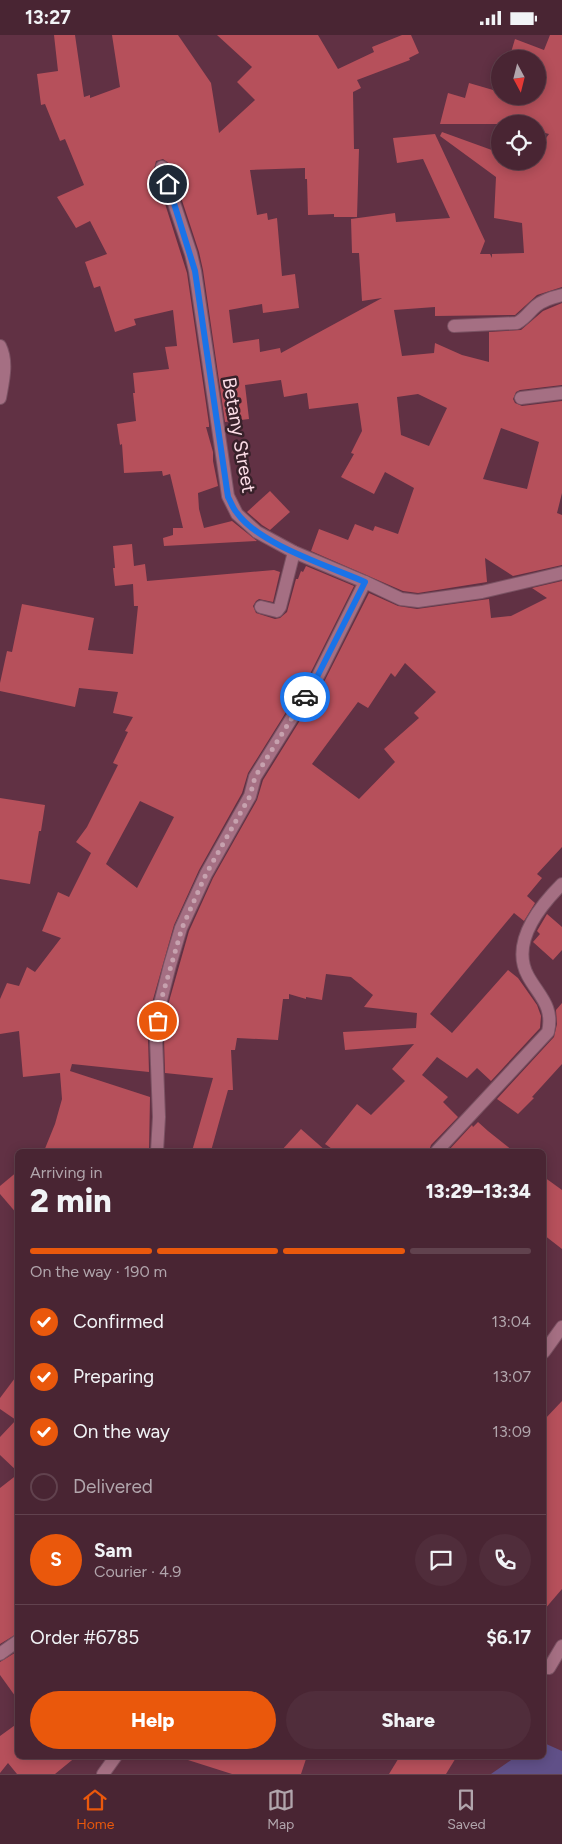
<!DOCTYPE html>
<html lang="en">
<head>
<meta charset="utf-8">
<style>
	:root { --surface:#492533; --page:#502d3b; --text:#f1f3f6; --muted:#b1a5ac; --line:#61424e; --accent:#ea580c }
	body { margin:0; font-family:Figtree,sans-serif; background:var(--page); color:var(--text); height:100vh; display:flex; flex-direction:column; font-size:19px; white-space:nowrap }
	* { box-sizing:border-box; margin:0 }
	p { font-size:16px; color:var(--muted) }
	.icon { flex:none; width:28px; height:28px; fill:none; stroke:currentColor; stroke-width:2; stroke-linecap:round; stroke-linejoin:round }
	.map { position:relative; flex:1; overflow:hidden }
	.side { position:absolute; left:15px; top:1114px; width:531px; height:610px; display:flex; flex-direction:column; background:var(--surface); border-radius:8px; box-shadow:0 2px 12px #0003,0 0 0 1px var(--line) }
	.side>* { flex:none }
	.needle { width:32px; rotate:173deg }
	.fabs { position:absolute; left:491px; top:15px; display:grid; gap:10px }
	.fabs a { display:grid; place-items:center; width:55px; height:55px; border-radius:50%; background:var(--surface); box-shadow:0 2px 12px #0003,0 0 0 1px var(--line); font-size:25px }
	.pin { position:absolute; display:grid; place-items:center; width:42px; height:42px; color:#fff; margin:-21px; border:2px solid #fff; border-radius:50%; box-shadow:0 1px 5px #0007 }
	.courier { position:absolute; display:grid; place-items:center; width:50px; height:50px; margin:-25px; border:4px solid #1a73e8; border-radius:50%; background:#fff; color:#222; box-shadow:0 1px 6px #0007 }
	.overview em { font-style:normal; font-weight:800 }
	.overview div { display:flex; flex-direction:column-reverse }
	.overview { display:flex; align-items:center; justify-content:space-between; height:85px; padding:0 15px }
	h1 { font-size:32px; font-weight:800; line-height:38px }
	.bar { display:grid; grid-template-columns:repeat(4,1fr); gap:8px 5px; align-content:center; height:60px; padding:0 15px }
	.bar i { height:6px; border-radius:4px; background:var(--line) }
	.bar .active { background:var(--accent) }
	.bar p { grid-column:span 4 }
	.line { display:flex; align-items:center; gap:12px; padding:0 15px; border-top:1px solid var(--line) }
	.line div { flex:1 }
	.round { display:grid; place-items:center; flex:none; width:52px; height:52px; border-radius:26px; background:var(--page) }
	ol { padding:0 15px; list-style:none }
	li { display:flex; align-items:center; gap:15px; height:55px }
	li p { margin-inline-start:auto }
	li .icon { padding:5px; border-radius:50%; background:var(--accent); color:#fff; stroke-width:4 }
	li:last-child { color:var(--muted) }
	li i { width:28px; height:28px; border:2px solid var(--line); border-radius:50% }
	.button { display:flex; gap:10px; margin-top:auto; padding:10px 15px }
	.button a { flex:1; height:58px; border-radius:30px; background:var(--accent); color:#fff; font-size:20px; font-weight:800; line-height:58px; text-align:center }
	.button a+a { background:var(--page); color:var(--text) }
	.status { display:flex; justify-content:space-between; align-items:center; height:35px; padding:0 25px; background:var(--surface); direction:ltr }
	.status svg { height:14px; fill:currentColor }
	.menu { display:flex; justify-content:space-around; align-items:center; height:70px; border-top:1px solid var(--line); background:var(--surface); font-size:14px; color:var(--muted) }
	.menu a { display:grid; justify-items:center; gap:2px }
	.menu .active { color:var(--accent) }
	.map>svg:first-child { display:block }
	.green { fill:#605088 }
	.building { fill:#b6505b; fill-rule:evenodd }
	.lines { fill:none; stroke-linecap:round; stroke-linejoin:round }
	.minor-casing { stroke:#7b5263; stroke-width:14 }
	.minor { stroke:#a56f83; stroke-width:12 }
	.done { stroke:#c6a1ae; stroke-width:5; stroke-dasharray:0 9 }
	.route { stroke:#1a73e8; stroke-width:6 }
	.labels { text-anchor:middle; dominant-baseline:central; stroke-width:5; stroke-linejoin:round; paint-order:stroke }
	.street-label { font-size:19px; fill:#fcdde7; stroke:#38212a }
</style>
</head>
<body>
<div class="status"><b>13:27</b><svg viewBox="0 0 49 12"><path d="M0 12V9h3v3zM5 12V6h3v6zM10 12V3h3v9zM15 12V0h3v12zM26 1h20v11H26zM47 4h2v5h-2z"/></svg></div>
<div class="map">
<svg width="562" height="1739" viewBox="0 0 562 1739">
	<rect width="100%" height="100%" fill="#613144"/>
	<path class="green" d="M 544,1708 L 562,1716 L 562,1739 L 491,1739 L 517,1721 L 544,1721 Z"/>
	<g class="building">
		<path d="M 54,0 L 75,0 L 84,62 L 90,60 L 90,63 L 120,52 L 112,0 L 178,0 L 211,48 L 219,98 L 255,65 L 237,47 L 252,32 L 217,0 L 318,0 L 338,34 L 374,17 L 372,12 L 402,0 L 411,0 L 419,18 L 409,23 L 410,25 L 357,45 L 361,53 L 353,57 L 354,114 L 359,114 L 357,182 L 334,182 L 334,179 L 308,180 L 307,144 L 305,144 L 305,133 L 250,135 L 257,180 L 267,178 L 268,185 L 277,183 L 282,241 L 295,239 L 299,273 L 263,278 L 262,269 L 229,275 L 233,308 L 259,304 L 260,317 L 280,313 L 281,318 L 382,263 L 362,266 L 359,218 L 352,218 L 351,184 L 395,178 L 396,187 L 450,183 L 423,124 L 397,128 L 393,103 L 435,99 L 485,206 L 480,219 L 490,219 L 492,223 L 492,219 L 524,218 L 522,188 L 494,183 L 496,142 L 440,101 L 442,97 L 500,118 L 500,126 L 538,126 L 538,114 L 549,99 L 538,96 L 538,89 L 440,89 L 448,58 L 465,63 L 469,48 L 500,57 L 500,61 L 538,61 L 538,24 L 509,24 L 515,4 L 544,15 L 550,0 L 562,0 L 562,252 L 537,260 L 515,280 L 435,281 L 435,272 L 394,275 L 402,321 L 434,318 L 435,308 L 462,320 L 489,327 L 489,297 L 521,295 L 543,276 L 562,268 L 562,350 L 520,355 L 516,357 L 513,364 L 515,368 L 522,371 L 562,366 L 562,458 L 557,478 L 562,480 L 562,530 L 513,541 L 485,523 L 487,547 L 418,558 L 403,556 L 311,516 L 319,494 L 348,505 L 355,489 L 373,496 L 375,491 L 398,499 L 414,453 L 385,437 L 374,459 L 341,442 L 354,419 L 351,418 L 362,396 L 358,368 L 309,374 L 307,358 L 284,362 L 281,345 L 245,350 L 249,384 L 225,387 L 203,235 L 199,217 L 170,129 L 163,124 L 156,126 L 154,134 L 187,238 L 209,389 L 209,392 L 206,392 L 213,417 L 213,426 L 218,451 L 198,458 L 199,474 L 204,493 L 232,486 L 257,506 L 164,511 L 163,503 L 173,500 L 173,493 L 183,493 L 170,439 L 163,441 L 162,436 L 124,438 L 122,409 L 120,410 L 117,389 L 136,386 L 133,358 L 135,358 L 133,338 L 169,334 L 165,312 L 177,311 L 173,275 L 134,284 L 136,290 L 115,297 L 100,251 L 94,253 L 85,227 L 107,219 L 90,186 L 76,193 L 57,162 L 84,150 L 65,104 L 60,106 L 45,69 L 41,70 L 37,39 L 58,36 ZM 418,359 L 447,373 L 429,411 L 401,400 L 397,362 ZM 501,393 L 539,407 L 527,454 L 483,444 Z"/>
		<path d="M 270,456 L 290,477 L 270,495 L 262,490 L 247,477 Z"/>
		<path d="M 132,509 L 134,531 L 145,529 L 147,546 L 274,535 L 280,537 L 273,567 L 259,564 L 256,566 L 253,571 L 256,578 L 275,584 L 280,583 L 287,577 L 296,544 L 298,544 L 301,536 L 303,537 L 306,531 L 354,551 L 311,637 L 248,738 L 242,758 L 199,835 L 174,890 L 152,968 L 148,1003 L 149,1037 L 72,1029 L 70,1036 L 150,1062 L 149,1116 L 44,1116 L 55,1089 L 62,1064 L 60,1038 L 23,1042 L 19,996 L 0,999 L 0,964 L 7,948 L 19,951 L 27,932 L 35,937 L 61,903 L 42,896 L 58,857 L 69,862 L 91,818 L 76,807 L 87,792 L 118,730 L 113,728 L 128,697 L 125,696 L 133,682 L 113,678 L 118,657 L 79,653 L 75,672 L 0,656 L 0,648 L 7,616 L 12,617 L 22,569 L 94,583 L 88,615 L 133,619 L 138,571 L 134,571 L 133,549 L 115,551 L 113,533 L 115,533 L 113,511 ZM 140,766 L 174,782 L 137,853 L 106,829 Z"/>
		<path d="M 562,546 L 562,812 L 537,839 L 542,843 L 527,861 L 535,868 L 524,886 L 514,878 L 430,979 L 452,998 L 508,935 L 518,943 L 537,970 L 541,981 L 540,993 L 491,1046 L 477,1033 L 467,1043 L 437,1022 L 422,1040 L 448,1062 L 443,1067 L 458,1082 L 431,1110 L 429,1116 L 335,1116 L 325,1109 L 357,1069 L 371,1080 L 405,1046 L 392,1034 L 414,1009 L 345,1015 L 343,997 L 416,993 L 417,978 L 364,972 L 373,960 L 351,942 L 326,939 L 322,965 L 306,962 L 306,964 L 289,959 L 289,964 L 283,964 L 278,1005 L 237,1003 L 235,1015 L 231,1015 L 233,1055 L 228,1055 L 211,1116 L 192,1116 L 213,1043 L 165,1038 L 164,1003 L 168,970 L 189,896 L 213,843 L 257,765 L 263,745 L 325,645 L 369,558 L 398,571 L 417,574 L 489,564 L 491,583 L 511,581 L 547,563 L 532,553 ZM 405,628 L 436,657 L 414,678 L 419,683 L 384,714 L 395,727 L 359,764 L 312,729 L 358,667 L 368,673 L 391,638 L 395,642 Z"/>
		<path d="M 0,763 L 45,770 L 41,796 L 39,796 L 30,849 L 0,844 Z"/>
		<path d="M 547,879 L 562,892 L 562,915 L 553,925 L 533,907 L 540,899 L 537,896 Z"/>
		<path d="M 562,968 L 562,1029 L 532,1062 L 534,1063 L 518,1079 L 497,1064 L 554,1002 L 557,989 L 556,975 Z"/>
		<path d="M 478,1087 L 488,1096 L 513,1116 L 448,1116 L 472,1090 L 473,1092 Z"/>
		<path d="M 301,1094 L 326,1116 L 281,1116 Z"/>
		<path d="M 18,1136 L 18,1180 L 0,1159 L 0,1151 Z"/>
		<path d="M 544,1142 L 562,1155 L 562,1214 L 544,1200 Z"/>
		<path d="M 18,1339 L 18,1437 L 0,1420 L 0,1402 L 16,1385 L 0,1374 L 0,1363 Z"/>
		<path d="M 562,1366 L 562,1554 L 544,1575 L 544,1385 Z"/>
		<path d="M 18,1439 L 18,1598 L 0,1609 L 0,1453 Z"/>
		<path d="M 18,1616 L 18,1665 L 0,1640 L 0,1627 Z"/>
		<path d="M 18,1688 L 18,1721 L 77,1721 L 55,1739 L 17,1739 L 8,1728 L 0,1738 L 0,1701 Z"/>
		<path d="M 189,1721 L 307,1721 L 301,1739 L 232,1739 L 188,1725 Z"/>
		<path d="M 400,1721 L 457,1721 L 446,1739 L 389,1739 Z"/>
	</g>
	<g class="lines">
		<g class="minor-casing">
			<g id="minor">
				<path d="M 162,132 L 191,219 L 195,236 L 228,461 L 237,479 L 257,497 L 294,517 L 365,547 L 401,564 L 418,566 L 482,557 L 562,538"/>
				<path d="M 454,291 L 517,288 C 526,283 529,277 536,271 C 543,265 553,262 562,260"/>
				<path d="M 0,311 C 8,327 3,346 0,363"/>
				<path d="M 521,363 L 562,358"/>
				<path d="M 261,572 L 277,576 L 280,572 L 294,517"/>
				<path d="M 157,1116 L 159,1082 L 156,1003 L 160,969 L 170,930 L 181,893 L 206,839 L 250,761 L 255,742 L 318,641 L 365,547"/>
				<path d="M 437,1116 L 548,997 C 554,971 539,961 528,941 C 510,908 540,871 562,849"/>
				<path d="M 544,1317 L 562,1292"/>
				<path d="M 0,1619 L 18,1606"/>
				<path d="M 549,1633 L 562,1611"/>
				<path d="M 103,1739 L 116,1721"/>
			</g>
		</g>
		<use href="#minor" class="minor"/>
	</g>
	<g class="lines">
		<path class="done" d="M 158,986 L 160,969 L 182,893 L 206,839 L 250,761 L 255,742 L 305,662"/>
		<path class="route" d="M 168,149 L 195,236 L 228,462 C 231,467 233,474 237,478 C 260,510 329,531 365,547 L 318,640 L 305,662"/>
	</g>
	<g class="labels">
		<g class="street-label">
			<text transform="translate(239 400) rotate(80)">Betany Street</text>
		</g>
	</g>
</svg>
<div class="fabs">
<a><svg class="needle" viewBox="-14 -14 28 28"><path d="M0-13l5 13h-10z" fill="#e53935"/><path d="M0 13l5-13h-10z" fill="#b1a5ac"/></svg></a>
<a><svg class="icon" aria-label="locate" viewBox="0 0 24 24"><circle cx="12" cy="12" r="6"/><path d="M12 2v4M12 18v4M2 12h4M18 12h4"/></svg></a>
</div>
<div class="pin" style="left:158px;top:986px;background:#ea580c"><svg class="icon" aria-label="bag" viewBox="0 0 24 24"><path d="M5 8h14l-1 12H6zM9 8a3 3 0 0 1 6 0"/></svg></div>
<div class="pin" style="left:168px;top:149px;background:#1f2937"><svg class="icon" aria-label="home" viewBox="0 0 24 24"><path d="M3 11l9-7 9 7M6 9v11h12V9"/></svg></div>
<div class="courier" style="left:305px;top:662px"><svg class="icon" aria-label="car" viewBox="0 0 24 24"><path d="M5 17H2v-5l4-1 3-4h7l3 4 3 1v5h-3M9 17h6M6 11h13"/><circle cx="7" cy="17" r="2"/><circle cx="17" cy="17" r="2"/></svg></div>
<section class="side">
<div class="overview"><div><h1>2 min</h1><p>Arriving in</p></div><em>13:29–13:34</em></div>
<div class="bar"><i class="active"></i><i class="active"></i><i class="active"></i><i></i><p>On the way · 190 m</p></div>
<ol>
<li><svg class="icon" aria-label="check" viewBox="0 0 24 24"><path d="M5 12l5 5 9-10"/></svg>Confirmed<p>13:04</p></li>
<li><svg class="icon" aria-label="check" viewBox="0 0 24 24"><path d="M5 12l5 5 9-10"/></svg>Preparing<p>13:07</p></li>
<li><svg class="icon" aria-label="check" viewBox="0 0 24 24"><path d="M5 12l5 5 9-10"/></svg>On the way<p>13:09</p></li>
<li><i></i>Delivered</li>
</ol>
<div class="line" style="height:90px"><b class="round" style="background:var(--accent);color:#fff">S</b><div><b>Sam</b><p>Courier · 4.9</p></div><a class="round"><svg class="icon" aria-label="chat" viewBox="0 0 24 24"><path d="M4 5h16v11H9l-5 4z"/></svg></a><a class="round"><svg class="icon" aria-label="phone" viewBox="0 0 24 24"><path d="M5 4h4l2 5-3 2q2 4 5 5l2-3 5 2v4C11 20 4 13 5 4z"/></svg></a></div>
<div class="line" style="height:65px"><div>Order #6785</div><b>$6.17</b></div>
<div class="button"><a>Help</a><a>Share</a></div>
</section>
</div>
<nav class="menu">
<a class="active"><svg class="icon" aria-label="home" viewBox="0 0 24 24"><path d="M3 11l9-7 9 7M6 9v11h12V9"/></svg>Home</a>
<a><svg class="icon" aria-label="map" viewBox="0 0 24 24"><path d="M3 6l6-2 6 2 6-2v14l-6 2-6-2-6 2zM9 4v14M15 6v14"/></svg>Map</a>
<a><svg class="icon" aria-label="saved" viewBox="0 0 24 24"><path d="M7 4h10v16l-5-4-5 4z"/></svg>Saved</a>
</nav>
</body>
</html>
